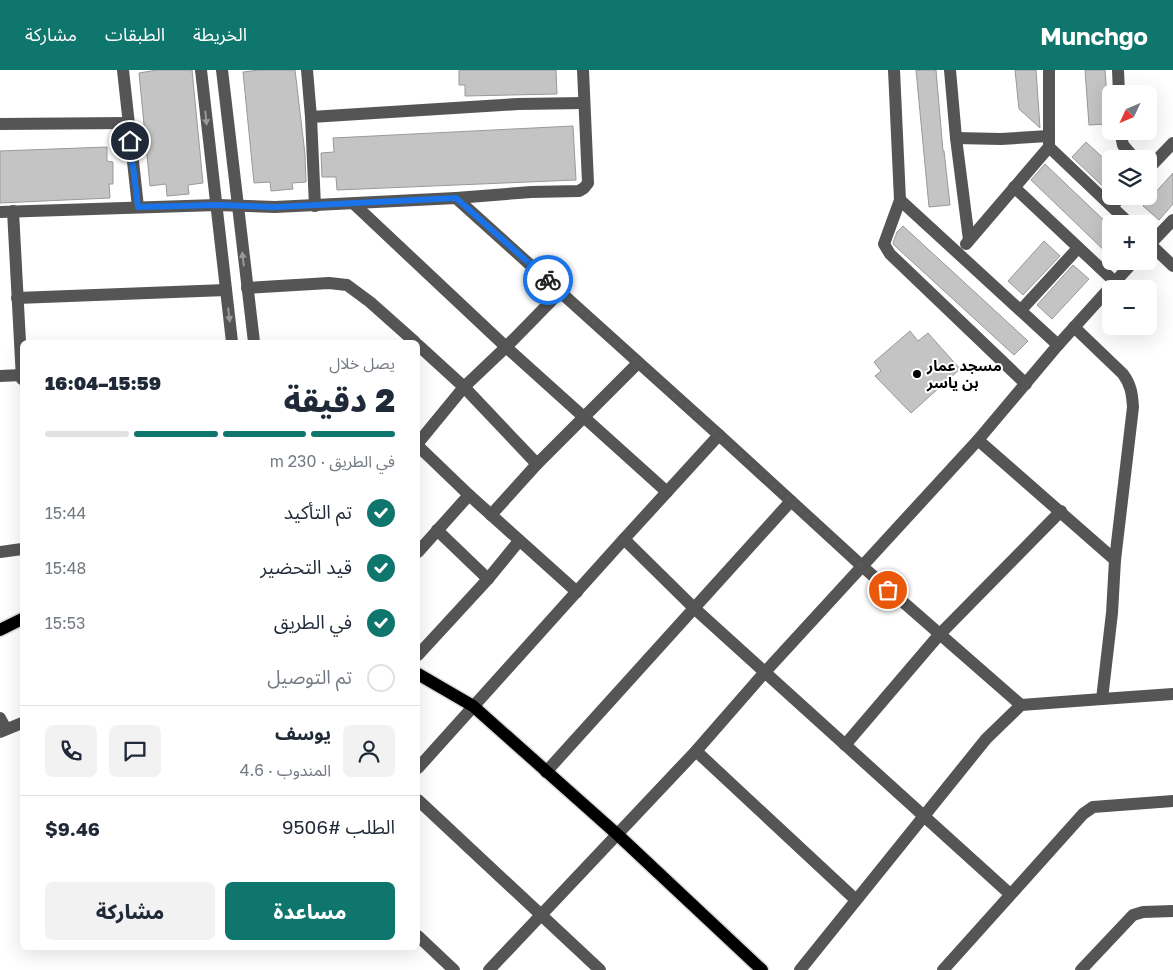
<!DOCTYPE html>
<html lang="ar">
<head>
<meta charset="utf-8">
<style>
	:root { --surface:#fff; --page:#f2f2f3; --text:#1f2937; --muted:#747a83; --line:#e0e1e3; --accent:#0f766e }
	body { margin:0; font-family:"Golos Text","Noto Sans Arabic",sans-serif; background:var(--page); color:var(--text); direction:rtl; height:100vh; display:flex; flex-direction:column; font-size:19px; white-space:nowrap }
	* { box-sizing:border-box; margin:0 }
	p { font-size:16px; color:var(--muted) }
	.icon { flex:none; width:28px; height:28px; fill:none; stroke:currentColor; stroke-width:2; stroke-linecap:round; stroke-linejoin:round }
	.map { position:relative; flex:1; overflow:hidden; direction:ltr }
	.panel { position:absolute; left:20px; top:270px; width:400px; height:610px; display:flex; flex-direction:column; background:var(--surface); border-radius:8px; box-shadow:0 5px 20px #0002; direction:rtl }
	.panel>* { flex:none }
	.needle { width:32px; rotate:226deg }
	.controls { position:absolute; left:1102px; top:15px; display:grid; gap:10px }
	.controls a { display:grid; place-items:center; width:55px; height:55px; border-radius:8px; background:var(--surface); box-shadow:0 5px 20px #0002; font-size:25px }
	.pin { position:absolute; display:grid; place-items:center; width:42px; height:42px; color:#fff; margin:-21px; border:2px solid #fff; border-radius:50%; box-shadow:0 1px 5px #0007 }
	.courier { position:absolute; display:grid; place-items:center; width:50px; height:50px; margin:-25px; border:4px solid #1a73e8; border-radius:50%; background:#fff; color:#222; box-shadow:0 1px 6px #0007 }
	.head em { font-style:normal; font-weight:800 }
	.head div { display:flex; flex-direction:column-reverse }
	.head { display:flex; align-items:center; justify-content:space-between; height:85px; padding:0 25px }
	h1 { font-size:32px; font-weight:800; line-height:38px }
	.bar { display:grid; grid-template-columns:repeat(4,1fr); gap:8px 5px; align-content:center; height:60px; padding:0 25px }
	.bar i { height:6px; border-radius:4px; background:var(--line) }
	.bar .active { background:var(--accent) }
	.bar p { grid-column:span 4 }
	.line { display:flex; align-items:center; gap:12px; padding:0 25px; border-top:1px solid var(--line) }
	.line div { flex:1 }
	.round { display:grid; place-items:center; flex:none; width:52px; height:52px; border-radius:8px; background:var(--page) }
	ol { padding:0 25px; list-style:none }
	li { display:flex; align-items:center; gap:15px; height:55px }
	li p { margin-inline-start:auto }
	li .icon { padding:5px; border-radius:50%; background:var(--accent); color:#fff; stroke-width:4 }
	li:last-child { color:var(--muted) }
	li i { width:28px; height:28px; border:2px solid var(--line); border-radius:50% }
	.button { display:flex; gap:10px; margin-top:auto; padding:10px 25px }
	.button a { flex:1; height:58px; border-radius:8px; background:var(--accent); color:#fff; font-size:20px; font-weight:800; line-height:58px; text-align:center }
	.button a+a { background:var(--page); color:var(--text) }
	header { display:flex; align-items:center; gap:30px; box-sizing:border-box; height:70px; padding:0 25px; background:var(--accent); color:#fff }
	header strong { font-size:24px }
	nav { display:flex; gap:28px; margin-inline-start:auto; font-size:18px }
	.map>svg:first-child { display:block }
	.building { fill:#c4c4c4; stroke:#999 }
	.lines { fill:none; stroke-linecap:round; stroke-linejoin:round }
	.major-casing { stroke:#dbdbdb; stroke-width:15 }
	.minor { stroke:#555; stroke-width:12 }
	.major { stroke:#000; stroke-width:12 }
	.oneway { fill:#999 }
	.done { stroke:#595959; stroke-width:5; stroke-dasharray:0 9 }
	.route { stroke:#1a73e8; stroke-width:6 }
	.poi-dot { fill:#000; stroke:#fff; stroke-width:2 }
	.labels { text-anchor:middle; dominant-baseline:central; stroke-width:4; stroke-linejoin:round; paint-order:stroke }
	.poi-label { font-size:15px; font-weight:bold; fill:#000; stroke:#fff; text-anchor:start }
</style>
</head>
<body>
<header>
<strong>Munchgo</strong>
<nav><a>الخريطة</a><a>الطبقات</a><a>مشاركة</a></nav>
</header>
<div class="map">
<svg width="1173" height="900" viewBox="0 0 1173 900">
	<rect width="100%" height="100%" fill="#fff"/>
	<g class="building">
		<path d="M 157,0 L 192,0 L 203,113 L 188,115 L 189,124 L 167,126 L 166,114 L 150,116 L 139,3 Z"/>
		<path d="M 259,0 L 295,0 L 305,84 L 306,112 L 292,113 L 293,119 L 271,121 L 270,112 L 254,113 L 243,2 Z"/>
		<path d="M 459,0 L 556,0 L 557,24 L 465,26 L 465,15 L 459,15 Z"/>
		<path d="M 916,0 L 936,0 L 943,81 L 944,81 L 950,135 L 929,137 Z"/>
		<path d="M 1015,0 L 1036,0 L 1040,58 L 1019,39 Z"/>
		<path d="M 1085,0 L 1105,0 L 1109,54 L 1089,55 Z"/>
		<path d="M 573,56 L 576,110 L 337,120 L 336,107 L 322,107 L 321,83 L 334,82 L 333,68 Z"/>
		<path d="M 1086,72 L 1111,95 L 1111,124 L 1072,87 Z"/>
		<path d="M 107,77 L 107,91 L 113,92 L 113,114 L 109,114 L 110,128 L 0,133 L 0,81 Z"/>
		<path d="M 1045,94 L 1111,157 L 1111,187 L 1031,110 Z"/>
		<path d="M 1173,103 L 1173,134 L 1159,150 L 1143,136 Z"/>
		<path d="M 903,156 L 1028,271 L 1014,285 L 894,175 L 893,173 L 897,162 Z"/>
		<path d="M 1044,171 L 1060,186 L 1023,225 L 1008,211 Z"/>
		<path d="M 1073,195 L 1089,209 L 1052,249 L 1037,235 Z"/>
		<path d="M 910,261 L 918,271 L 928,263 L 960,299 L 911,343 L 875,306 L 881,301 L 874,292 Z"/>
	</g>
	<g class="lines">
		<g class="major-casing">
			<g id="major">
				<path d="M 0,560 L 22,549"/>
				<path d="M 418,604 L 473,636 L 618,765 L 762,900"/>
			</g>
		</g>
		<g class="minor">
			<path d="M 123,0 L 138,137"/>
			<path d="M 201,0 L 232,272"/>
			<path d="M 222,0 L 254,272"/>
			<path d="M 307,0 L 311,47 L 315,136"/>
			<path d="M 894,0 L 900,130 L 1058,275"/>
			<path d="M 950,0 L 956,68 L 969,170"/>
			<path d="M 1049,0 L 1049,77 L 1130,154"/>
			<path d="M 1118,0 L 1119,24"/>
			<path d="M 311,47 L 518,34 L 584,33"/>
			<path d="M 0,54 L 128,53"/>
			<path d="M 1120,61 L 1123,75 L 1135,89"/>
			<path d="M 956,68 L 1001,69 L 1048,66"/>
			<path d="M 1149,98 L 1173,73"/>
			<path d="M 1014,117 L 1115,212"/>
			<path d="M 456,128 L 531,122 L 579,121 L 584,118 L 588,113 L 583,0"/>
			<path d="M 900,130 L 884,174 L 890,184 L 1026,314"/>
			<path d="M 354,134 L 506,277 L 667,422"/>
			<path d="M 1112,136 L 1122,126"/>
			<path d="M 13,141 L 22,309"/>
			<path d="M 0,142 L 217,135 L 275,137 L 456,128 L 719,365 L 624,469"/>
			<path d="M 1149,173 L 1173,196"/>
			<path d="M 966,174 L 1049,77"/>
			<path d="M 1149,175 L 1173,150"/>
			<path d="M 247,218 L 329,213 L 347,215 L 370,232 L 415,272"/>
			<path d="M 17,228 L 226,220"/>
			<path d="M 1021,240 L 1078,178"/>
			<path d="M 1074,257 L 1123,304 C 1131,315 1132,323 1133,337 L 1115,490 L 1112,543 L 1102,629 L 1173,624"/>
			<path d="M 418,275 L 464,317 L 537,394"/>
			<path d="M 0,306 L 22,305"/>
			<path d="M 719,365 L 863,497 L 1021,635 L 1102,629"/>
			<path d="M 978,370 L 1115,490"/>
			<path d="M 418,373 L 464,317 L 506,277 L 561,221"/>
			<path d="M 418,376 L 469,425 L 577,522"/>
			<path d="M 491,445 L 537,394 L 638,293"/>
			<path d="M 437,460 L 488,509"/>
			<path d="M 0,482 L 22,479"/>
			<path d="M 418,482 L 469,425"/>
			<path d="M 418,585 L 488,509 L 519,471"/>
			<path d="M 0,648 L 6,659"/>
			<path d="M 0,662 L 22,653"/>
			<path d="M 845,675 L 939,565 L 1061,441"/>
			<path d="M 696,681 L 856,830"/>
			<path d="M 418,698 L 624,469 L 694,538 L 1010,824"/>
			<path d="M 546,702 L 791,431"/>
			<path d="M 418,730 L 600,900"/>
			<path d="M 418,866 L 454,900"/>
			<path d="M 489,900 L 696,681 L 765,602 L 978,370 L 1058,275 L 1134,191"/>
			<path d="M 800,900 L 986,669 L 1021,635"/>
			<path d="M 943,900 L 1083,744 L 1093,737 L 1173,731"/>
			<path d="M 1081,900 L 1133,845 L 1143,842 L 1173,841"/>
		</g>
		<use href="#major" class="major"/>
	</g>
	<defs><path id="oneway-solid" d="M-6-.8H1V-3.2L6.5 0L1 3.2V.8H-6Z" transform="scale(1.25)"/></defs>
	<g class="oneway">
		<use href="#oneway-solid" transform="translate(206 48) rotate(84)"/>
		<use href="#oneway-solid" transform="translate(243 189) rotate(-97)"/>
		<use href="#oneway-solid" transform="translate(229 245) rotate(83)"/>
	</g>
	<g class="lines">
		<path class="done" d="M 548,210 L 888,520"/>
		<path class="route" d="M 130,71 L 138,137 L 217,135 L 276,137 L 456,128 L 548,210"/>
	</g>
	<circle class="poi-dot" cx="917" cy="304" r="5"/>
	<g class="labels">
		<g class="poi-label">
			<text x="927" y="295">مسجد عمار<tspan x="927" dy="17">بن ياسر</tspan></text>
		</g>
	</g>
</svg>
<div class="controls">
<a><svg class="needle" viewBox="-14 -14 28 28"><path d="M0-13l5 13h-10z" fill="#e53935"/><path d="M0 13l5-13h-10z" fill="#747a83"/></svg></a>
<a><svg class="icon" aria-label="layers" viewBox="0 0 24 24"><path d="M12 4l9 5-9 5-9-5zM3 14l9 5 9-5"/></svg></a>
<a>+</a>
<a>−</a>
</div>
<div class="pin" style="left:888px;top:520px;background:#ea580c"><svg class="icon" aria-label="bag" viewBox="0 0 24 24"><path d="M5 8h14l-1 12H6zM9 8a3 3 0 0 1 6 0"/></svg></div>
<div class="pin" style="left:130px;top:71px;background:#1f2937"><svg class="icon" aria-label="home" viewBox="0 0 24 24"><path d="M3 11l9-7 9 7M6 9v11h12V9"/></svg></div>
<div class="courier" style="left:548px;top:210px"><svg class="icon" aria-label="bike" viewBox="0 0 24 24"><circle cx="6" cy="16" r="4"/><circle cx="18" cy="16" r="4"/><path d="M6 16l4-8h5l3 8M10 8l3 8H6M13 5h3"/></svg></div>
<section class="panel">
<div class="head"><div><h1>2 دقيقة</h1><p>يصل خلال</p></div><em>15:59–16:04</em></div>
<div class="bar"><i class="active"></i><i class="active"></i><i class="active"></i><i></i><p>في الطريق · 230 m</p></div>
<ol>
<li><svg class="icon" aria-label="check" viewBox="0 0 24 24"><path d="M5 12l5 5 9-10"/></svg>تم التأكيد<p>15:44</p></li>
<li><svg class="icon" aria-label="check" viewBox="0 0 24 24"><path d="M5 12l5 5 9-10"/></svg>قيد التحضير<p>15:48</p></li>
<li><svg class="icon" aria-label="check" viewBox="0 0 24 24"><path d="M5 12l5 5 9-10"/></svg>في الطريق<p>15:53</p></li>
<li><i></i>تم التوصيل</li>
</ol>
<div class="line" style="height:90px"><a class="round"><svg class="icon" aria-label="person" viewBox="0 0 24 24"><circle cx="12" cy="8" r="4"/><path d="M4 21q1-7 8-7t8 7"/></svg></a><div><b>يوسف</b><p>المندوب · 4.6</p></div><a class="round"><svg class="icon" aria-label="chat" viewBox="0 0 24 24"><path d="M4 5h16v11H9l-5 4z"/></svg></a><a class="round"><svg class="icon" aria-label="phone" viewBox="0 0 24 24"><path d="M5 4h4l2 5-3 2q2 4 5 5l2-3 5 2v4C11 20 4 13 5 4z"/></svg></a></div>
<div class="line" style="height:65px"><div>الطلب #9506</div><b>$9.46</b></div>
<div class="button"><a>مساعدة</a><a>مشاركة</a></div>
</section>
</div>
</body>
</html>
